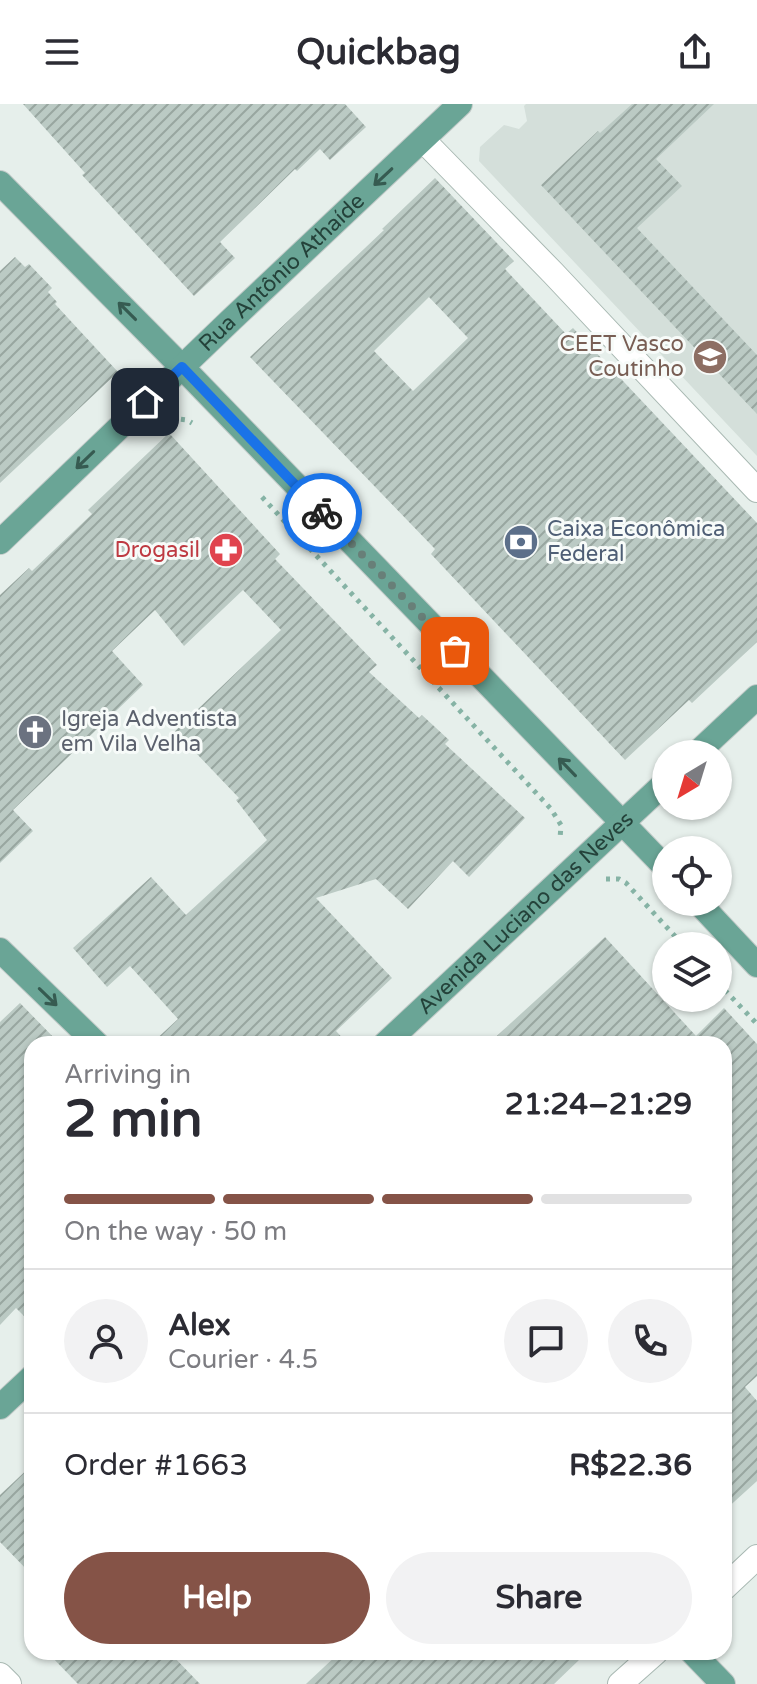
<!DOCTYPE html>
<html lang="en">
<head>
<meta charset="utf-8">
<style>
	:root { --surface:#fff; --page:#f2f2f3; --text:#2b2b33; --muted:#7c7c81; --line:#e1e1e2; --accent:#855347 }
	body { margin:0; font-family:"Varela Round",sans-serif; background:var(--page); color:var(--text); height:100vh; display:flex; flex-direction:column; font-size:30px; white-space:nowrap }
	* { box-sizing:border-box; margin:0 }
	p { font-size:26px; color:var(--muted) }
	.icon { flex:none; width:44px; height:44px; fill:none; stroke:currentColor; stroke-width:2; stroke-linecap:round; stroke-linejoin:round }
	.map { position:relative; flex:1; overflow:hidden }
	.panel { position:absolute; left:24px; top:932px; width:708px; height:624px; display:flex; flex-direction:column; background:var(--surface); border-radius:24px; box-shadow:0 2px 6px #0004 }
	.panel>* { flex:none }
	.needle { width:52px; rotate:218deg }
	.buttons { position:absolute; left:652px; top:636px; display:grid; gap:16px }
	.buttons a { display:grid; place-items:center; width:80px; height:80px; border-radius:50%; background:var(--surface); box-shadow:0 2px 6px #0004; font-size:40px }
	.pin { position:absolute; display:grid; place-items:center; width:68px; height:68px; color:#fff; margin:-34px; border-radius:16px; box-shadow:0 4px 12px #0006 }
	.courier { position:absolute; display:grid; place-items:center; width:80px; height:80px; margin:-40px; border:6px solid #1a73e8; border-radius:50%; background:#fff; color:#222; box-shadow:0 2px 10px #0007 }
	.overview em { font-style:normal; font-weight:700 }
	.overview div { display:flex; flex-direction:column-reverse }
	.overview { display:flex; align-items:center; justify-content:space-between; height:136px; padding:0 40px }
	h1 { font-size:52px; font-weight:700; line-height:60px }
	.bar { display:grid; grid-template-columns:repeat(4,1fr); gap:12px 8px; align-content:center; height:96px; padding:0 40px }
	.bar i { height:10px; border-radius:6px; background:var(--line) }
	.bar .active { background:var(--accent) }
	.bar p { grid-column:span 4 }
	.line { display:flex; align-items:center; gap:20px; padding:0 40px; border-top:2px solid var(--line) }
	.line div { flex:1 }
	.round { display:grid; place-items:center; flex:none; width:84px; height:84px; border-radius:42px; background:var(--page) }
	.cta { display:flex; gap:16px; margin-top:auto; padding:16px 40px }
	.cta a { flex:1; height:92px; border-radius:48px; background:var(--accent); color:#fff; font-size:32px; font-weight:700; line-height:92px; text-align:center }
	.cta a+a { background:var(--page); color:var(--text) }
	header { display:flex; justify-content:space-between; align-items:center; height:104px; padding:0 40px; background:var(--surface); font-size:36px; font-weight:700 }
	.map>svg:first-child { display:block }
	.built { fill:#d4dfda }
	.building { fill:url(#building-hatch); fill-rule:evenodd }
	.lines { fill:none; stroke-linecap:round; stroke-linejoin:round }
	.minor-casing { stroke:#a8b8b2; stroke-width:26 }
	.major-casing { stroke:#c2cac8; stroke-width:26 }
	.path { stroke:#86b3a5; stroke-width:5; stroke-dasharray:4 6; stroke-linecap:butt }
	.minor { stroke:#fff; stroke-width:24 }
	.major { stroke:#6aa596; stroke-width:24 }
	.oneway { stroke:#365b51 }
	.done { stroke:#687f78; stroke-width:8; stroke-dasharray:0 14.4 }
	.route { stroke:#1a73e8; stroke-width:10 }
	.labels { text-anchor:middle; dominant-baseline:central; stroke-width:6; stroke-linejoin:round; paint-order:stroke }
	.street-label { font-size:22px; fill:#24423a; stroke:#f7fbf9 }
	.education-label { font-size:22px; fill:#785e54; stroke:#f7fbf9; text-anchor:end }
	.service-label { font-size:22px; fill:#4e5e75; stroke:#f7fbf9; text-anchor:start }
	.health-label { font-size:22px; fill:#be3a42; stroke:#f7fbf9; text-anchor:end }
	.worship-label { font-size:22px; fill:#5b616d; stroke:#f7fbf9; text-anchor:start }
</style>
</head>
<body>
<header><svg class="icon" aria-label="menu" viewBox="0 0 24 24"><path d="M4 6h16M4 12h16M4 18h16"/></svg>Quickbag<svg class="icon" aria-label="share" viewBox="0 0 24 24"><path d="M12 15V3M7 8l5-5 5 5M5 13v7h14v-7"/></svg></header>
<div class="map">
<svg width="757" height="1580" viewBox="0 0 757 1580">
	<defs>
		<pattern id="building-hatch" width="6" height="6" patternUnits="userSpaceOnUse" patternTransform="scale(2)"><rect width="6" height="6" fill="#bbcac4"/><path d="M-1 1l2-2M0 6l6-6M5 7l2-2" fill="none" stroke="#98a6a0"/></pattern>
	</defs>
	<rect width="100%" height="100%" fill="#e6efeb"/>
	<path class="built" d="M 526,0 L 757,0 L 757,352 L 479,57 L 480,43 L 504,21 L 519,25 L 527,17 L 524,2 Z"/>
	<g class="building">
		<path d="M 23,0 L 345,0 L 366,23 L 330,56 L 320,45 L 297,67 L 295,65 L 220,138 L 235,154 L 194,192 L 82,71 L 85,69 Z"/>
		<path d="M 632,0 L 714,0 L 656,55 L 682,82 L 637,124 L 757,251 L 757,310 L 541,81 L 598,27 L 600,29 Z"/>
		<path d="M 435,74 L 514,157 L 505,165 L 566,230 L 573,224 L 757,419 L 757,538 L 692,599 L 689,596 L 625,656 L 431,450 L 435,445 L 250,253 L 384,126 L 382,125 ZM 429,193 L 468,234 L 413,287 L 374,247 Z"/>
		<path d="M 15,153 L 25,163 L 29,160 L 52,184 L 48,188 L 57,198 L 55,200 L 118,268 L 0,379 L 0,167 Z"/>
		<path d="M 169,329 L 280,450 L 275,455 L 377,561 L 369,568 L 419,614 L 422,611 L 449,636 L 445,640 L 525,714 L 469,773 L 453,757 L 408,805 L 376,775 L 316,794 L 392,874 L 336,927 L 348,940 L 151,940 L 178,915 L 130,862 L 107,883 L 73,844 L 151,773 L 186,811 L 267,736 L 236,696 L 239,694 L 175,627 L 281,526 L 243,486 L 184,542 L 155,506 L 112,547 L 143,581 L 13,706 L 33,727 L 0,759 L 0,491 L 29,464 L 32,467 L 92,410 L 88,406 Z"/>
		<path d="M 605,833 L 696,932 L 724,904 L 757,940 L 757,1272 L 745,1283 L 757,1297 L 757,1377 L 724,1407 L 724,940 L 488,940 Z"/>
		<path d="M 20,899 L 60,940 L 32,940 L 32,1220 L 16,1204 L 0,1221 L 0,918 Z"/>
		<path d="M 32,1361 L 32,1471 L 0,1438 L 0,1391 Z"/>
		<path d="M 47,1548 L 169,1548 L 200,1580 L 78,1580 Z"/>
		<path d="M 340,1548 L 587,1548 L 554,1580 L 306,1580 Z"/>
	</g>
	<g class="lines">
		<g class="minor-casing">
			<g id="minor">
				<path d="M 423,36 L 553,169 L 757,386"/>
				<path d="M 724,1484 L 757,1453"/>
				<path d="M 0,1571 L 9,1580"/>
				<path d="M 620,1580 L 656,1548"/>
			</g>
		</g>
		<g class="major-casing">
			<g id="major">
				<path d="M 0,79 L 182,263 L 666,764"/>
				<path id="s1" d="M 0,438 L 231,216 L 460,0"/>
				<path d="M 696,650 L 757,593"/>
				<path d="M 698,798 L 757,861"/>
				<path d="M 0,846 L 97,940"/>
				<path id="s2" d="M 385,940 L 666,678"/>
				<path d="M 0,1303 L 32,1273"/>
				<path d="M 692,1548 L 723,1580"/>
			</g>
		</g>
		<g class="path">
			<path d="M 171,314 L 187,316 L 192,319"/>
			<path d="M 262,393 L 551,705 L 561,721 L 560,735"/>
			<path d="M 606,775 L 619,775 L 626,779 L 684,842"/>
			<path d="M 718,879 L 757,920"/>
		</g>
		<use href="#minor" class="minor"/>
		<use href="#major" class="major"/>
	</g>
	<defs><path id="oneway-shaft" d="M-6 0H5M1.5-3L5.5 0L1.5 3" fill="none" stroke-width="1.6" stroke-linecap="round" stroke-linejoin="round" transform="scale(2)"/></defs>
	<g class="oneway">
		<use href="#oneway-shaft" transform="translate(383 73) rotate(137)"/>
		<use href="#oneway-shaft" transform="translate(127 207) rotate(-135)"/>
		<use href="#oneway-shaft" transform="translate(85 356) rotate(136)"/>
		<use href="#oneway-shaft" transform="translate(567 663) rotate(-134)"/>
		<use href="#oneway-shaft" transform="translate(48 893) rotate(44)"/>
	</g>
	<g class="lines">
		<path class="done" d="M 322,409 L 455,547"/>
		<path class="route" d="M 145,298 L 182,263 L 322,409"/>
	</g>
	<defs>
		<g id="university-disc" transform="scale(1.8)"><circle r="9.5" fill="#8d6e63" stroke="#f7fbf9"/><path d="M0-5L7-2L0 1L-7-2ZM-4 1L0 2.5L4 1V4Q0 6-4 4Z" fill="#fff"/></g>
		<g id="bank-disc" transform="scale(1.8)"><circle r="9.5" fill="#5c6f8a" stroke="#f7fbf9"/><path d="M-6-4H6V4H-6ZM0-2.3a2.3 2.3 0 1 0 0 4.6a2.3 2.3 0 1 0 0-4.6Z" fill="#fff"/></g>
		<g id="pharmacy-disc" transform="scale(1.8)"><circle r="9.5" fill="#e0444e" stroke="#f7fbf9"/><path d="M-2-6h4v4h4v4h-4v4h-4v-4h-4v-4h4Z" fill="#fff"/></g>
		<g id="church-disc" transform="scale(1.8)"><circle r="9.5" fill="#6b7280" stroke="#f7fbf9"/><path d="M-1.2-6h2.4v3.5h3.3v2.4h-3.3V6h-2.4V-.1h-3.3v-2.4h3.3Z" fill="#fff"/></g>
	</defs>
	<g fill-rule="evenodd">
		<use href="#university-disc" x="710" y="253"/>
		<use href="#bank-disc" x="521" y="438"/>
		<use href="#pharmacy-disc" x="226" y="446"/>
		<use href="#church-disc" x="35" y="628"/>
	</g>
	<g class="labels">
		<g class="street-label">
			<text stroke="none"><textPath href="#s1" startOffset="390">Rua Antônio Athaíde</textPath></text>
			<text stroke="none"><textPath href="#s2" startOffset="192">Avenida Luciano das Neves</textPath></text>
		</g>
		<g class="education-label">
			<text x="684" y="240">CEET Vasco<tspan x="684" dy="25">Coutinho</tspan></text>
		</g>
		<g class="service-label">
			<text x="547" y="425">Caixa Econômica<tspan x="547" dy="25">Federal</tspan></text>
		</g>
		<g class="health-label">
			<text x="200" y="446">Drogasil</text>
		</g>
		<g class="worship-label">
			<text x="61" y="615">Igreja Adventista<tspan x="61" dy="25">em Vila Velha</tspan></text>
		</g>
	</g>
</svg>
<div class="buttons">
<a><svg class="needle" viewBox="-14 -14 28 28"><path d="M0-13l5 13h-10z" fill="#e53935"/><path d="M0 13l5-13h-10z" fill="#7c7c81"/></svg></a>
<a><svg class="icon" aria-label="locate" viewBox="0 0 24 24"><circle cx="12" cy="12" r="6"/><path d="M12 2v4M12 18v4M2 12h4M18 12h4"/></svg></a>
<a><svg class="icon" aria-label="layers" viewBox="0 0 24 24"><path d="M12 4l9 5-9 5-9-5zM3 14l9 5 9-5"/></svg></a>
</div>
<div class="pin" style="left:455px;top:547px;background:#ea580c"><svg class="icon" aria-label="bag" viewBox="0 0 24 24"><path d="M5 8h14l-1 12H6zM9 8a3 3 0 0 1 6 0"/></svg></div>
<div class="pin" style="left:145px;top:298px;background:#1f2937"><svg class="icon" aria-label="home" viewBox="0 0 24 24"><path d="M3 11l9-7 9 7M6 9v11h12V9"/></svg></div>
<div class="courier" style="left:322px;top:409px"><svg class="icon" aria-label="bike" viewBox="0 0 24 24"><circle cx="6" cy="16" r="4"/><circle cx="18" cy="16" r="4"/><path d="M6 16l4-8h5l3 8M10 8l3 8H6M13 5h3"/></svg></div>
<section class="panel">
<div class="overview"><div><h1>2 min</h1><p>Arriving in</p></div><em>21:24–21:29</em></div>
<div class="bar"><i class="active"></i><i class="active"></i><i class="active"></i><i></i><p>On the way · 50 m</p></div>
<div class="line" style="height:144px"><a class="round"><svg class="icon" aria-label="person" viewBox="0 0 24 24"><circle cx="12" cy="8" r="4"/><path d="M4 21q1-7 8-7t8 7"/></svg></a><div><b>Alex</b><p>Courier · 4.5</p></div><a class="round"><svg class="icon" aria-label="chat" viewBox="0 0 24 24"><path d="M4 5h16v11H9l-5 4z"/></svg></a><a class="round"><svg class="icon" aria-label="phone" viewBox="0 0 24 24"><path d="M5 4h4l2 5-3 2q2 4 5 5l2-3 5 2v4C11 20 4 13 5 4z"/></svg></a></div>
<div class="line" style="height:104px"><div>Order #1663</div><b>R$22.36</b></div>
<div class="cta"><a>Help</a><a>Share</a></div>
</section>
</div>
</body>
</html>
